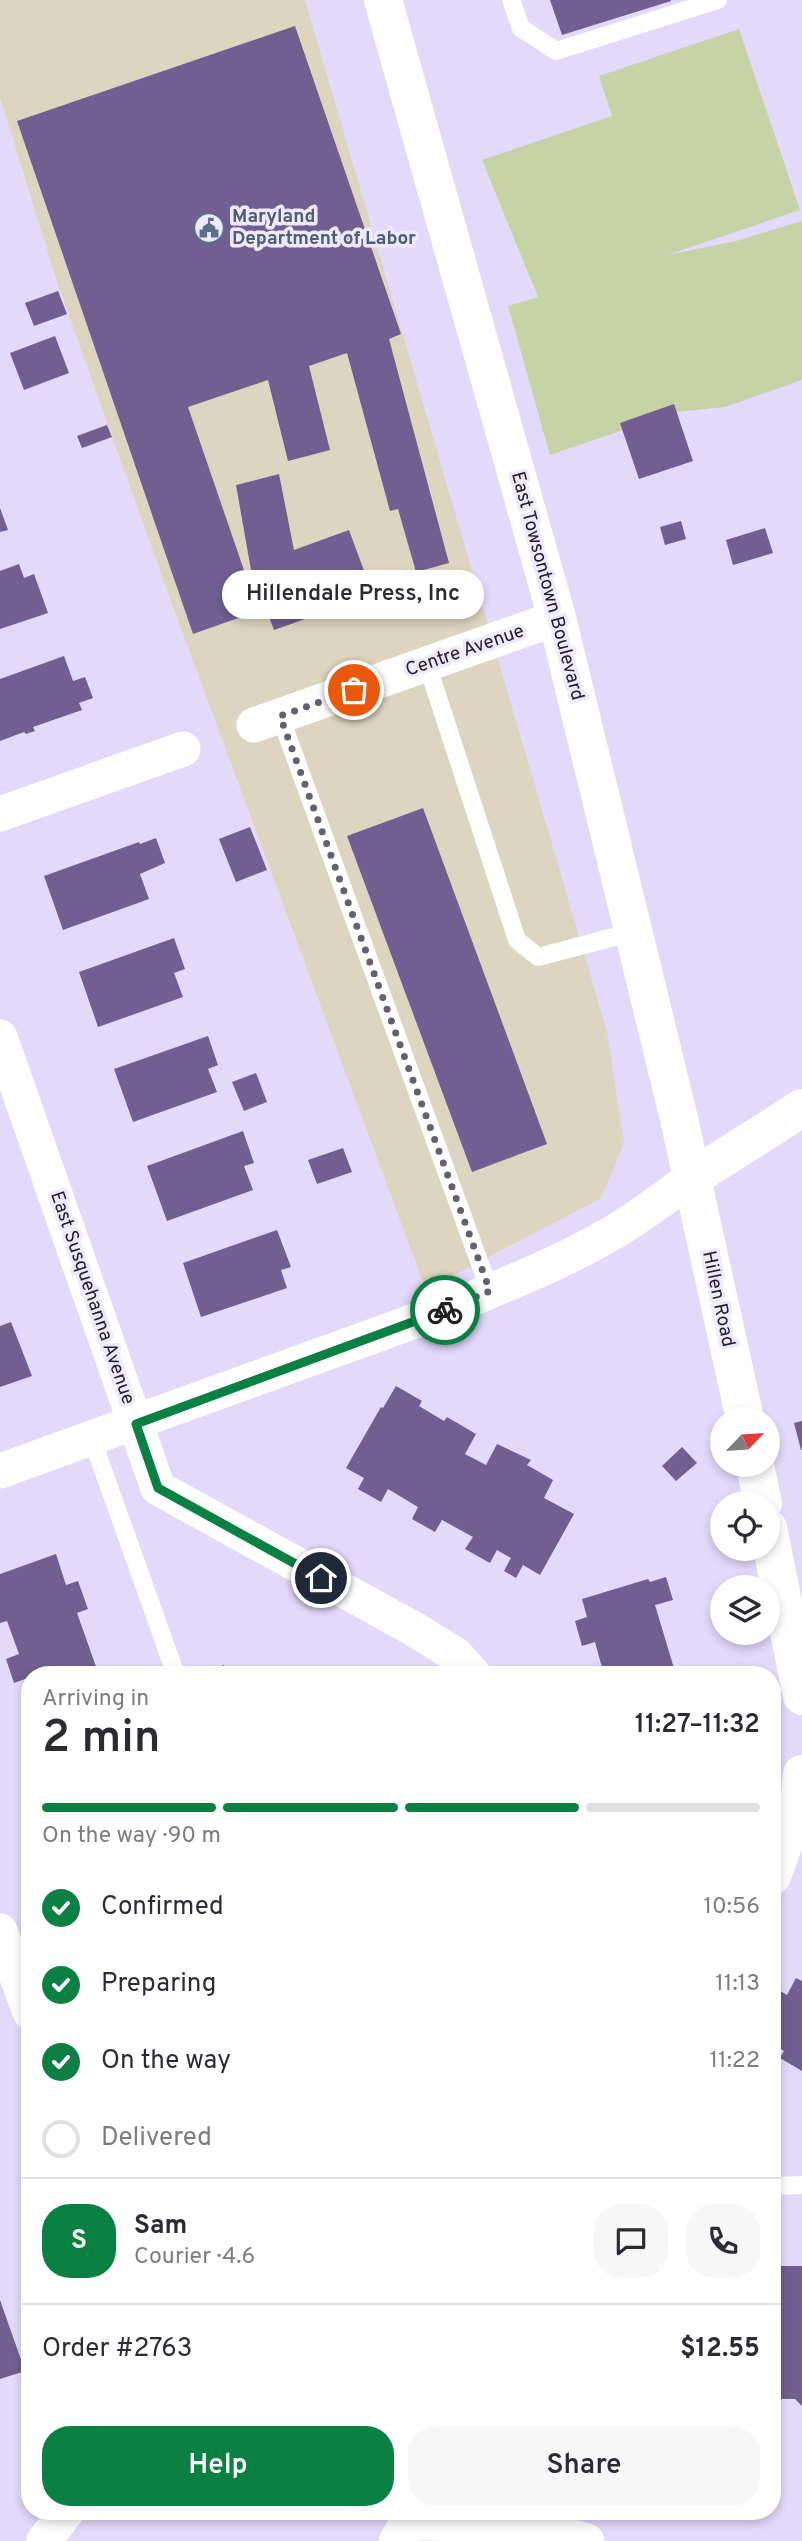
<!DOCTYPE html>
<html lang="en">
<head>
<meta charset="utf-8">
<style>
	:root { --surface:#fff; --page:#f7f7f7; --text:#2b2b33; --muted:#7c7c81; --line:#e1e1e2; --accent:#0b8043 }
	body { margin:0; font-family:Overpass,sans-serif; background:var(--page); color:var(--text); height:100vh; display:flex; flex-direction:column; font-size:26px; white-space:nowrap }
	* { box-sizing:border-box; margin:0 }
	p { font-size:23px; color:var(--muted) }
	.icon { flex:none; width:38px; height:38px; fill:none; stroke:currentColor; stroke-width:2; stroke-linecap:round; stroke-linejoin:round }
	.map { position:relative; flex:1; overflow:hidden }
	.drawer { position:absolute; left:21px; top:1666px; width:760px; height:854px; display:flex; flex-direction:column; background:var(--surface); border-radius:28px; box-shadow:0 4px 10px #0003 }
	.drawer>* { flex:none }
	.needle { width:46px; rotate:65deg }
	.controls { position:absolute; left:710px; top:1407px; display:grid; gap:14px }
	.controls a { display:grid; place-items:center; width:70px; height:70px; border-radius:50%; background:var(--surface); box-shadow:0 4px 10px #0003; font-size:35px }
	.pin { position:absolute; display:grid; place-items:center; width:60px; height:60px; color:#fff; margin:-30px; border:4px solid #fff; border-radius:50%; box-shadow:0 2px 7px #0007 }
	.courier { position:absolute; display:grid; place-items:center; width:70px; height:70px; margin:-35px; border:5px solid #0b8043; border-radius:50%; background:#fff; color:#222; box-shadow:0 2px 9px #0007 }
	.bubble { position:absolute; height:49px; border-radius:24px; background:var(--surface); box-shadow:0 4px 10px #0003; font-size:23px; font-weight:600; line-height:49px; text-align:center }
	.overview em { font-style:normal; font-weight:600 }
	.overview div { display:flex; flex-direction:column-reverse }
	.overview { display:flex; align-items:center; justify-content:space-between; height:119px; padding:0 21px }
	h1 { font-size:46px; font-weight:600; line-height:52px }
	.bar { display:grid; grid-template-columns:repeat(4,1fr); gap:10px 7px; align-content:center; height:84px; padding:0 21px }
	.bar i { height:9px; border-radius:5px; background:var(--line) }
	.bar .active { background:var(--accent) }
	.bar p { grid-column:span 4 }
	.line { display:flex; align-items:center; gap:18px; padding:0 21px; border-top:2px solid var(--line) }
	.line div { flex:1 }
	.round { display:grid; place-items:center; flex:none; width:74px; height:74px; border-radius:28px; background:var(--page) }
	ol { padding:0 21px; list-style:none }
	li { display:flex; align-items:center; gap:21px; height:77px }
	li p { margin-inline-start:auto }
	li .icon { padding:7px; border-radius:50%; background:var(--accent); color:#fff; stroke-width:4 }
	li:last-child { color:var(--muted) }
	li i { width:38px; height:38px; border:4px solid var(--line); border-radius:50% }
	.action { display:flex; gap:14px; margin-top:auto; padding:14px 21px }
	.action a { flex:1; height:80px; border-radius:28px; background:var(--accent); color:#fff; font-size:28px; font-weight:600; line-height:80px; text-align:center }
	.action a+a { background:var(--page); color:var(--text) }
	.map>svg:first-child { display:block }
	.commercial { fill:#ded5c0 }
	.green { fill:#c7d3a6 }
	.building { fill:#705f90 }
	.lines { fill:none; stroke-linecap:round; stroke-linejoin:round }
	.lane { stroke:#fff; stroke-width:18 }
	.street { stroke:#fff; stroke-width:35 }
	.secondary { stroke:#fff; stroke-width:38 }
	.done { stroke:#655f72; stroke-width:7; stroke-dasharray:0 12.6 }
	.route { stroke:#0b8043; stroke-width:9 }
	.labels { text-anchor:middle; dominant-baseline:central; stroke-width:7; stroke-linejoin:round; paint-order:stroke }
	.service-label { font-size:19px; font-weight:bold; fill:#4e5e75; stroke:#efe9fd; text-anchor:start }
	.street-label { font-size:19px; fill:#211d29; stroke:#efe9fd }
</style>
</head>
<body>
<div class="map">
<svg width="802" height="2541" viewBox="0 0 802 2541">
	<rect width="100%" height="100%" fill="#e3d9fb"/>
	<path class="commercial" d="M 0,0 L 305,0 L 607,1032 L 624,1143 L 601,1198 L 426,1290 L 172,604 L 58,285 L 0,97 Z"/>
	<path class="green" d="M 739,29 L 800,210 L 667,255 L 736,241 L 802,221 L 802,380 L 725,407 L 676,412 L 550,455 L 508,306 L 538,297 L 482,160 L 612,116 L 599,76 Z"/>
	<g class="building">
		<path d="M 550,0 L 671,0 L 671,1 L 562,35 Z"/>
		<path d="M 295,26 L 401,334 L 389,339 L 449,563 L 416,572 L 398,509 L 390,511 L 347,353 L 309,366 L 330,450 L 288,461 L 268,380 L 188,407 L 258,611 L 193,634 L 17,121 Z"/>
		<path d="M 58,291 L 67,314 L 34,326 L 25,303 Z"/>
		<path d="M 55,336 L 69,373 L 24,390 L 10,353 Z"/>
		<path d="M 674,404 L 693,461 L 639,479 L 620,423 Z"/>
		<path d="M 107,425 L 112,437 L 82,448 L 77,436 Z"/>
		<path d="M 279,474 L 294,550 L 349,530 L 373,595 L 274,630 L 251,570 L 236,485 Z"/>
		<path d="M 0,508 L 8,530 L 0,532 Z"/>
		<path d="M 681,521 L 686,539 L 665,545 L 660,527 Z"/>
		<path d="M 765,528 L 773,553 L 733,565 L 726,540 Z"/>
		<path d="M 19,564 L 24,578 L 34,574 L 48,613 L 0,629 L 0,571 Z"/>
		<path d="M 64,656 L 73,681 L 85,677 L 93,698 L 79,703 L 82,710 L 33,727 L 35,731 L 26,734 L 24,732 L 0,741 L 0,679 Z"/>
		<path d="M 423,808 L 547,1144 L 472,1172 L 347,836 Z"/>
		<path d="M 250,827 L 267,870 L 236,882 L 219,839 Z"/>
		<path d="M 156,838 L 165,863 L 140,874 L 149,899 L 63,930 L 44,876 L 139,842 L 140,844 Z"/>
		<path d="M 174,938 L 185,969 L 174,973 L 183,997 L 98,1027 L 79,972 Z"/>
		<path d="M 208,1036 L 218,1065 L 208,1069 L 217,1092 L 133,1122 L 114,1069 Z"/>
		<path d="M 256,1073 L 267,1102 L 244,1111 L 232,1082 Z"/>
		<path d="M 243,1131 L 254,1163 L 244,1166 L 253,1190 L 167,1221 L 147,1166 Z"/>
		<path d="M 343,1148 L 352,1172 L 317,1184 L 308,1160 Z"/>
		<path d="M 277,1230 L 291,1267 L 281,1270 L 287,1288 L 201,1317 L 183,1263 Z"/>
		<path d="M 11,1322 L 32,1376 L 0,1387 L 0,1326 Z"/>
		<path d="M 396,1386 L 422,1401 L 419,1406 L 444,1421 L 447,1417 L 476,1434 L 465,1454 L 486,1465 L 497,1444 L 531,1460 L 527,1465 L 553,1480 L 544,1498 L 574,1514 L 540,1575 L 523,1565 L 516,1578 L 504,1571 L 511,1558 L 497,1550 L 490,1563 L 465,1549 L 473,1537 L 442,1520 L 435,1532 L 412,1519 L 418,1507 L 388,1489 L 381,1502 L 358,1489 L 364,1478 L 346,1468 L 381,1407 L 383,1408 Z"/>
		<path d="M 802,1421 L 802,1450 L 801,1450 L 794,1423 Z"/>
		<path d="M 682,1447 L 697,1463 L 676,1481 L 662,1466 Z"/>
		<path d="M 56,1554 L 66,1585 L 78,1581 L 88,1609 L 77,1613 L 99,1675 L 30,1675 L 30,1683 L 28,1678 L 14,1683 L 6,1659 L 19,1654 L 7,1621 L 0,1623 L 0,1574 Z"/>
		<path d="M 666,1577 L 673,1600 L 655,1605 L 676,1675 L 604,1675 L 595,1642 L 582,1646 L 575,1621 L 587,1617 L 582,1599 L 648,1579 L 650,1582 Z"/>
		<path d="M 224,1665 L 228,1675 L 201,1675 Z"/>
		<path d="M 333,1666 L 336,1675 L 309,1675 L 309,1674 Z"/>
		<path d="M 796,1978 L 802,1981 L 802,2071 L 780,2058 L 784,2051 L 772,2043 L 772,1986 L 787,1995 Z"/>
		<path d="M 772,2259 L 780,2266 L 802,2266 L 802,2406 L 795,2399 L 772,2399 Z"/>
		<path d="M 0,2300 L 25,2371 L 0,2379 Z"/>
	</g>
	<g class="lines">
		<g class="lane">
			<path d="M 511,0 L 521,28 L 556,51 L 718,0"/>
			<path d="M 427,664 L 517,940 L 538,957 L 633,932"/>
			<path d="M 280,716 L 490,1291"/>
			<path d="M 92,1439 L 176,1675"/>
			<path d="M 772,2186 L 802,2185"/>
		</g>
		<g class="street">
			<path d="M 254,725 L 557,618"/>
			<path d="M 0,814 L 183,749"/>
			<path d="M 0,1037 L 158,1488 L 414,1629 L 456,1655 L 474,1675"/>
			<path d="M 0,1471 L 445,1310 C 501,1286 560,1264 612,1233 C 640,1217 666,1196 692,1178"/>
			<path d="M 0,1931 L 30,2012"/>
			<path d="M 409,2522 L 544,2528 L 587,2541"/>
			<path d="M 44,2541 L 67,2511"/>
		</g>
		<g class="secondary">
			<path d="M 383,0 L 557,618 L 679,1119 L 745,1419"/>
			<path d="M 692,1178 L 802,1108"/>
			<path d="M 755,1465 L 763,1503"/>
			<path d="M 768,1528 L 802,1696"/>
			<path d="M 772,1876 L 799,1802 L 802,1774"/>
			<path d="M 398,2541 L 415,2511"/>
		</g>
	</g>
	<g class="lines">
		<path class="done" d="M 354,690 L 280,716 L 490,1291 L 445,1310"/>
		<path class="route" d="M 321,1578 L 158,1488 L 136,1424 L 445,1310"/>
	</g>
	<defs>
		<g id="civic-ring" transform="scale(1.575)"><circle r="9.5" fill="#efe9fd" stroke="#5c6f8a" stroke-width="1.5"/><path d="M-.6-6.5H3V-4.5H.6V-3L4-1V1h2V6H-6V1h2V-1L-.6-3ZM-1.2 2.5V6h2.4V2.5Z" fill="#5c6f8a"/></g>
	</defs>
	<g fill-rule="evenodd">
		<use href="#civic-ring" x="209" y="228"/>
	</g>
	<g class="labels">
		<g class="service-label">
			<text x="232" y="217">Maryland<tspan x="232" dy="22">Department of Labor</tspan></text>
		</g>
		<g class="street-label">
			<text transform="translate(547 586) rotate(75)">East Towsontown Boulevard</text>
			<text transform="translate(465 651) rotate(-19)">Centre Avenue</text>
			<text transform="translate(92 1298) rotate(71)">East Susquehanna Avenue</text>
			<text transform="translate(718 1299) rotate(78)">Hillen Road</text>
		</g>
	</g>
</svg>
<div class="controls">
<a><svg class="needle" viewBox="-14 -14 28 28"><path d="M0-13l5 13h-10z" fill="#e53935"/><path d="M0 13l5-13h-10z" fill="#7c7c81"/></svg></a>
<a><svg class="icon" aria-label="locate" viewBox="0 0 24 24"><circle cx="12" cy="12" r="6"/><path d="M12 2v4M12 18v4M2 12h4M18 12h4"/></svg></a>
<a><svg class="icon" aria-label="layers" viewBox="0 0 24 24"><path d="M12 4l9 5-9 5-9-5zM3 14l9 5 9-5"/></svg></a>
</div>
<div class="pin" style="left:354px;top:690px;background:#ea580c"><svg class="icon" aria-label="bag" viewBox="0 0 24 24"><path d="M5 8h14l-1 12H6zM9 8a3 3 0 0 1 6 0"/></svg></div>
<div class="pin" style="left:321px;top:1578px;background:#1f2937"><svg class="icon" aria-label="home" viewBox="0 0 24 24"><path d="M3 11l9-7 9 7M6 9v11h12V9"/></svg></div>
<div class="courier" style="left:445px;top:1310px"><svg class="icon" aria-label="bike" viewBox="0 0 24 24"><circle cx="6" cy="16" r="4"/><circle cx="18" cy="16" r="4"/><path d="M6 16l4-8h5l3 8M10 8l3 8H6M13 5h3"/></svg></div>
<div class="bubble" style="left:222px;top:570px;width:262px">Hillendale Press, Inc</div>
<section class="drawer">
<div class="overview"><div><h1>2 min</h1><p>Arriving in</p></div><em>11:27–11:32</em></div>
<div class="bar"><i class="active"></i><i class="active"></i><i class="active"></i><i></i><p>On the way · 90 m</p></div>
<ol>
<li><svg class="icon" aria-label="check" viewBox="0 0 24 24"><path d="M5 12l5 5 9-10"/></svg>Confirmed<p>10:56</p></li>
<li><svg class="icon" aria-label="check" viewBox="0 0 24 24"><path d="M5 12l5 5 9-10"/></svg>Preparing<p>11:13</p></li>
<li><svg class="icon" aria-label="check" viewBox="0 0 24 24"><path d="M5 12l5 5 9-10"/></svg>On the way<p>11:22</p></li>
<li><i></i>Delivered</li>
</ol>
<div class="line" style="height:126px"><b class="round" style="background:var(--accent);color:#fff">S</b><div><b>Sam</b><p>Courier · 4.6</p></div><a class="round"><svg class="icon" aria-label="chat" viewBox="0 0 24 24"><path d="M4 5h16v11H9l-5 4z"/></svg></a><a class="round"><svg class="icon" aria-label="phone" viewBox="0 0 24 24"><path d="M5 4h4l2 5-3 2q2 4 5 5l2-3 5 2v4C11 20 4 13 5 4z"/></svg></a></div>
<div class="line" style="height:91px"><div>Order #2763</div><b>$12.55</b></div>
<div class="action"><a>Help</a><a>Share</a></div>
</section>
</div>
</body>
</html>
